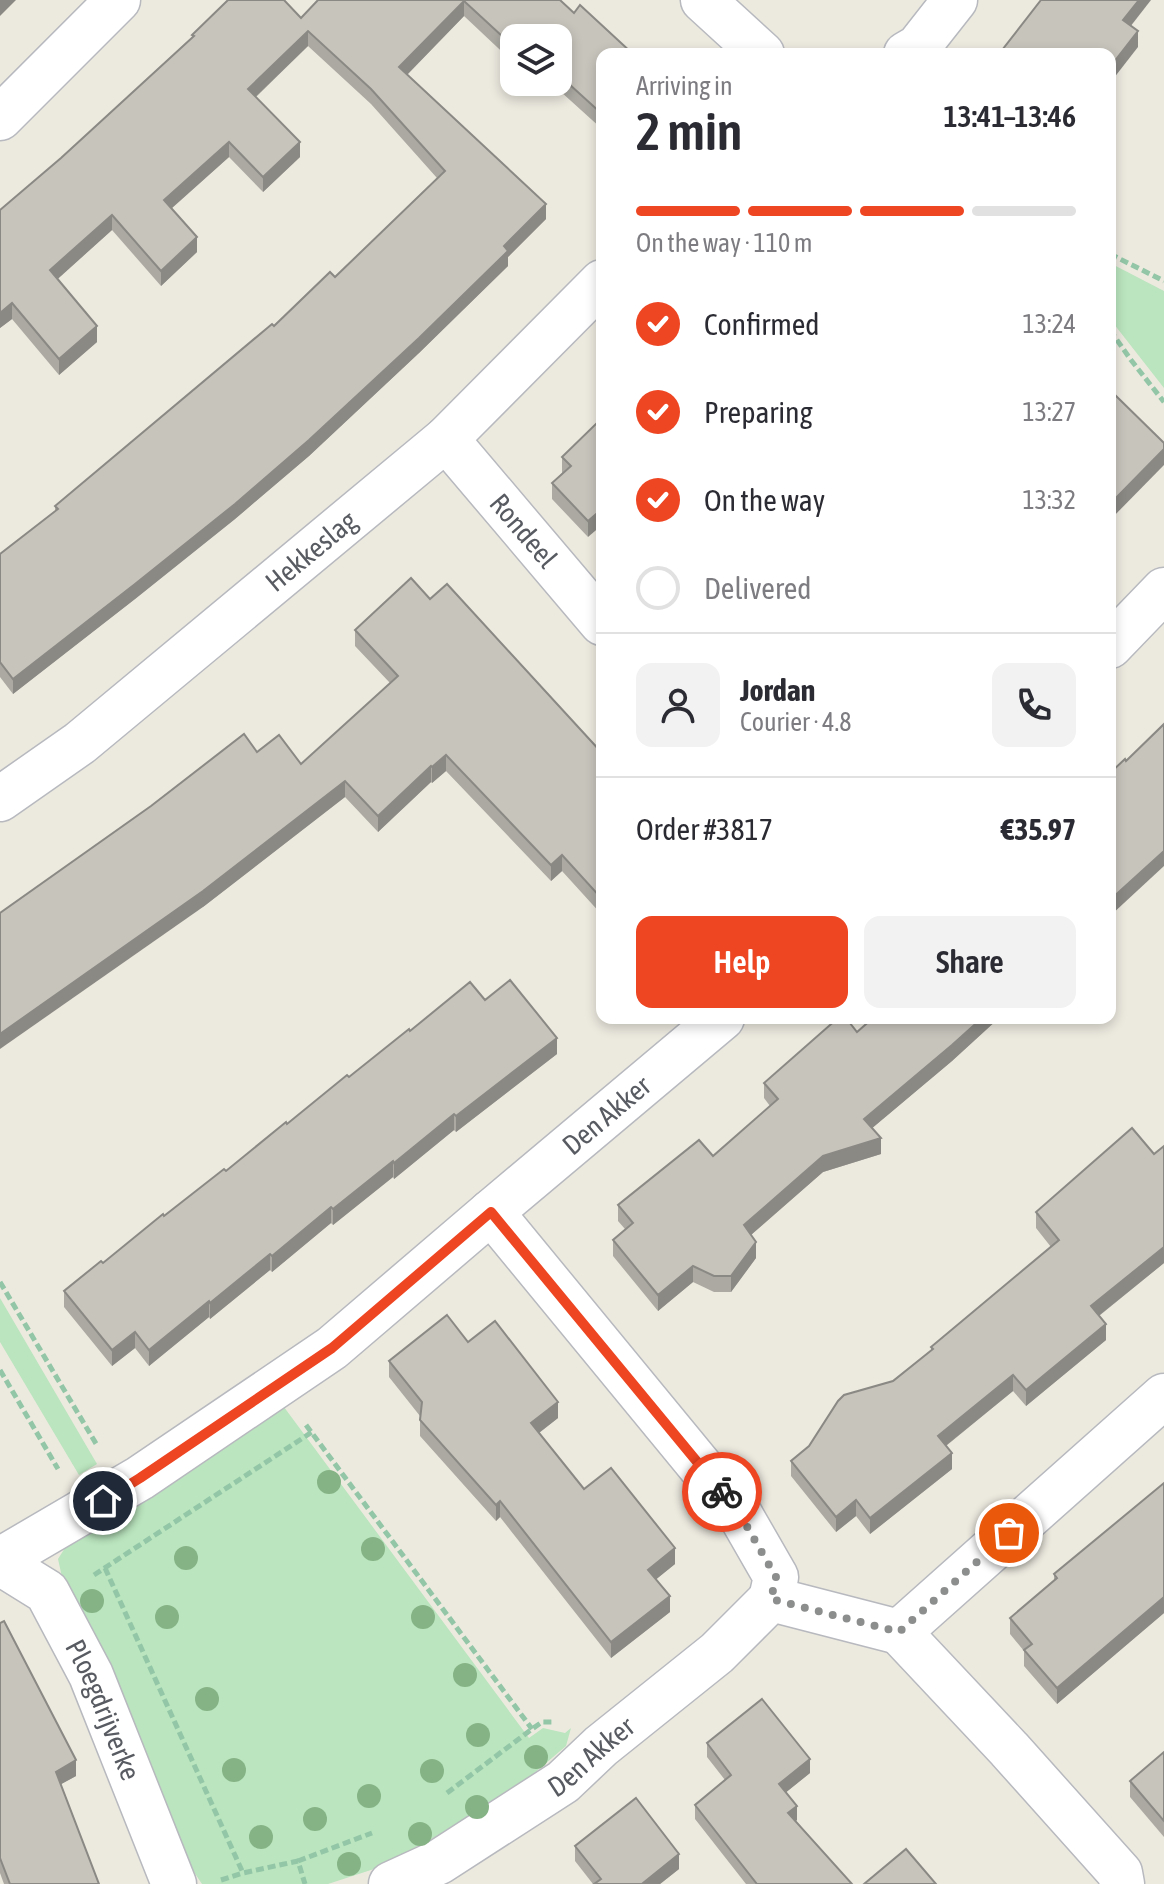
<!DOCTYPE html>
<html lang="en">
<head>
<meta charset="utf-8">
<style>
	:root { --surface:#fff; --page:#f2f2f3; --text:#2b2b33; --muted:#7c7c81; --line:#e1e1e2; --accent:#ee4522 }
	body { margin:0; font-family:"Asap Condensed",sans-serif; background:var(--page); color:var(--text); height:100vh; display:flex; flex-direction:column; font-size:30px; white-space:nowrap }
	* { box-sizing:border-box; margin:0 }
	p { font-size:26px; color:var(--muted) }
	.icon { flex:none; width:44px; height:44px; fill:none; stroke:currentColor; stroke-width:2; stroke-linecap:round; stroke-linejoin:round }
	.map { position:relative; flex:1; overflow:hidden }
	.drawer { position:absolute; left:596px; top:48px; width:520px; height:976px; display:flex; flex-direction:column; background:var(--surface); border-radius:16px; box-shadow:0 4px 12px #0003 }
	.drawer>* { flex:none }
	.fabs { position:absolute; left:500px; top:24px; display:grid; gap:16px }
	.fabs a { display:grid; place-items:center; width:72px; height:72px; border-radius:16px; background:var(--surface); box-shadow:0 4px 12px #0003; font-size:40px }
	.pin { position:absolute; display:grid; place-items:center; width:68px; height:68px; color:#fff; margin:-34px; border:4px solid #fff; border-radius:50%; box-shadow:0 2px 8px #0007 }
	.courier { position:absolute; display:grid; place-items:center; width:80px; height:80px; margin:-40px; border:6px solid #ee4522; border-radius:50%; background:#fff; color:#222; box-shadow:0 2px 10px #0007 }
	.summary em { font-style:normal; font-weight:600 }
	.summary div { display:flex; flex-direction:column-reverse }
	.summary { display:flex; align-items:center; justify-content:space-between; height:136px; padding:0 40px }
	h1 { font-size:52px; font-weight:600; line-height:60px }
	.bar { display:grid; grid-template-columns:repeat(4,1fr); gap:12px 8px; align-content:center; height:96px; padding:0 40px }
	.bar i { height:10px; border-radius:6px; background:var(--line) }
	.bar .selected { background:var(--accent) }
	.bar p { grid-column:span 4 }
	.line { display:flex; align-items:center; gap:20px; padding:0 40px; border-top:2px solid var(--line) }
	.line div { flex:1 }
	.round { display:grid; place-items:center; flex:none; width:84px; height:84px; border-radius:16px; background:var(--page) }
	ol { padding:0 40px; list-style:none }
	li { display:flex; align-items:center; gap:24px; height:88px }
	li p { margin-inline-start:auto }
	li .icon { padding:8px; border-radius:50%; background:var(--accent); color:#fff; stroke-width:4 }
	li:last-child { color:var(--muted) }
	li i { width:44px; height:44px; border:4px solid var(--line); border-radius:50% }
	.button { display:flex; gap:16px; margin-top:auto; padding:16px 40px }
	.button a { flex:1; height:92px; border-radius:16px; background:var(--accent); color:#fff; font-size:32px; font-weight:600; line-height:92px; text-align:center }
	.button a+a { background:var(--page); color:var(--text) }
	.map>svg:first-child { display:block }
	.green { fill:#bae5be }
	.lines { fill:none; stroke-linecap:round; stroke-linejoin:round }
	.minor-casing { stroke:#b7b9bf; stroke-width:47 }
	.path { stroke:#92c6a6; stroke-width:5; stroke-dasharray:8 4; stroke-linecap:butt }
	.minor { stroke:#fff; stroke-width:44 }
	.tree { fill:#86b386 }
	.wall { fill:#aba9a2 }
	.shaded-wall { fill:#8b8984 }
	.building { fill:#c7c4bc; stroke:#8b8984; stroke-width:2 }
	.done { stroke:#8c8d8d; stroke-width:8; stroke-dasharray:0 14.4 }
	.route { stroke:#ee4522; stroke-width:10 }
	.labels { text-anchor:middle; dominant-baseline:central; stroke-width:6; stroke-linejoin:round; paint-order:stroke }
	.street-label { font-size:28px; fill:#585b61; stroke:#fff }
</style>
</head>
<body>
<div class="map">
<svg width="1164" height="1884" viewBox="0 0 1164 1884">
	<rect width="100%" height="100%" fill="#eceadf"/>
	<g class="green">
		<path d="M 1110,263 L 1164,291 L 1164,388 L 1110,319 Z"/>
		<path d="M 0,1298 L 97,1464 L 79,1475 L 0,1342 Z"/>
		<path d="M 281,1403 L 529,1738 L 543,1728 L 565,1733 L 571,1728 L 566,1746 L 525,1781 L 477,1815 L 374,1869 L 328,1884 L 202,1884 L 192,1869 L 62,1577 L 58,1559 L 70,1540 Z"/>
	</g>
	<g class="lines">
		<g class="minor-casing">
			<g id="minor">
				<path d="M 703,0 L 762,54"/>
				<path d="M 906,54 L 918,47 L 955,0"/>
				<path d="M 0,118 L 118,0"/>
				<path id="s1" d="M 446,439 L 602,623"/>
				<path d="M 1110,646 L 1164,590"/>
				<path id="s2" d="M 0,799 L 80,743 L 446,439 L 602,282"/>
				<path d="M 491,1212 L 741,1516 L 776,1577 L 771,1599"/>
				<path id="s3" d="M 0,1560 L 140,1478 L 332,1348 L 491,1212 L 722,1018"/>
				<path id="s4" d="M 0,1563 L 47,1592 L 91,1675 L 174,1884"/>
				<path d="M 899,1632 L 1009,1749 L 1120,1873 L 1122,1884"/>
				<path id="s5" d="M 391,1884 L 439,1862 L 563,1782 L 601,1746 L 717,1653 L 771,1599 L 899,1632 L 1164,1396"/>
			</g>
		</g>
		<g class="path">
			<path d="M 1110,254 L 1164,281"/>
			<path d="M 1110,330 L 1131,360 L 1164,402"/>
			<path d="M 0,1282 L 98,1447"/>
			<path d="M 0,1370 L 58,1469"/>
			<path d="M 306,1425 L 532,1729"/>
			<path d="M 105,1568 L 243,1873 L 298,1861 L 305,1884"/>
			<path d="M 94,1575 L 312,1432"/>
			<path d="M 447,1793 L 532,1729 L 542,1722 L 554,1722"/>
			<path d="M 298,1861 L 372,1833"/>
			<path d="M 221,1880 L 243,1873"/>
		</g>
		<use href="#minor" class="minor"/>
	</g>
	<g class="tree">
		<circle cx="329" cy="1482" r="12"/>
		<circle cx="373" cy="1549" r="12"/>
		<circle cx="186" cy="1558" r="12"/>
		<circle cx="92" cy="1601" r="12"/>
		<circle cx="167" cy="1617" r="12"/>
		<circle cx="423" cy="1617" r="12"/>
		<circle cx="465" cy="1675" r="12"/>
		<circle cx="207" cy="1699" r="12"/>
		<circle cx="478" cy="1735" r="12"/>
		<circle cx="536" cy="1757" r="12"/>
		<circle cx="234" cy="1770" r="12"/>
		<circle cx="432" cy="1771" r="12"/>
		<circle cx="369" cy="1796" r="12"/>
		<circle cx="477" cy="1807" r="12"/>
		<circle cx="315" cy="1819" r="12"/>
		<circle cx="420" cy="1834" r="12"/>
		<circle cx="261" cy="1837" r="12"/>
		<circle cx="349" cy="1864" r="12"/>
	</g>
	<g class="wall">
		<path d="M 318,0 L 560,0 L 602,54 L 602,129 L 550,82 L 558,82 L 558,38 L 514,38 L 514,63 L 464,16 L 407,75 L 546,219 L 508,257 L 508,266 L 419,353 L 309,456 L 235,519 L 135,599 L 13,694 L 0,677 L 0,554 L 55,511 L 55,506 L 335,277 L 437,178 L 371,104 L 308,46 L 256,97 L 300,157 L 263,192 L 229,157 L 171,209 L 197,252 L 161,286 L 112,230 L 57,279 L 97,342 L 59,375 L 12,319 L 0,328 L 0,210 L 61,158 L 192,37 L 192,35 L 301,18 Z"/>
		<path d="M 602,418 L 588,537 L 552,499 L 552,483 L 562,473 L 562,457 Z"/>
		<path d="M 430,599 L 602,753 L 602,915 L 562,871 L 551,881 L 446,771 L 432,783 L 431,782 L 378,832 L 345,797 L 203,907 L 257,752 L 301,764 L 390,683 L 355,646 L 355,630 Z"/>
		<path d="M 485,1000 L 557,1054 L 456,1132 L 454,1130 L 394,1179 L 393,1177 L 333,1225 L 331,1223 L 272,1272 L 270,1270 L 210,1319 L 209,1317 L 149,1366 L 135,1348 L 112,1366 L 64,1307 L 64,1291 L 103,1263 L 410,1031 Z"/>
		<path d="M 873,1018 L 999,1018 L 952,1061 L 872,1128 L 881,1154 L 823,1172 L 751,1235 L 756,1258 L 731,1292 L 714,1292 L 693,1282 L 658,1311 L 613,1256 L 613,1240 L 625,1229 L 618,1221 L 618,1205 L 713,1156 L 770,1106 L 764,1098 L 764,1083 L 857,1032 Z"/>
		<path d="M 1036,1212 L 1164,1263 L 1099,1316 L 1106,1340 L 1026,1406 L 1013,1391 L 946,1446 L 952,1469 L 870,1534 L 856,1516 L 836,1532 L 791,1476 L 791,1461 L 931,1350 L 931,1347 L 1051,1247 L 1036,1228 Z"/>
		<path d="M 468,1342 L 558,1418 L 539,1433 L 584,1489 L 675,1564 L 656,1579 L 670,1612 L 611,1658 L 500,1517 L 496,1521 L 420,1436 L 420,1416 L 389,1377 L 389,1361 Z"/>
		<path d="M 1164,1483 L 1164,1613 L 1057,1704 L 1024,1666 L 1024,1651 L 1010,1634 L 1010,1618 L 1054,1581 L 1054,1574 Z"/>
		<path d="M 0,1623 L 76,1776 L 61,1784 L 99,1884 L 4,1884 L 0,1873 Z"/>
		<path d="M 707,1743 L 810,1773 L 786,1792 L 797,1820 L 796,1821 L 852,1884 L 746,1884 L 695,1819 L 695,1805 L 725,1780 L 707,1757 Z"/>
		<path d="M 1164,1752 L 1164,1837 L 1130,1797 L 1130,1781 Z"/>
		<path d="M 575,1846 L 679,1869 L 660,1884 L 593,1884 L 575,1861 Z"/>
	</g>
	<g class="shaded-wall">
		<path d="M 0,0 L 16,0 L 0,16 Z"/>
		<path d="M 1139,0 L 1151,0 L 1123,36 L 1123,20 Z"/>
		<path d="M 464,1 L 464,16 L 399,83 L 399,67 Z"/>
		<path d="M 308,31 L 308,46 L 248,104 L 248,89 Z"/>
		<path d="M 1138,31 L 1138,47 L 1110,83 L 1110,67 Z"/>
		<path d="M 229,142 L 229,157 L 164,215 L 164,200 Z"/>
		<path d="M 300,142 L 300,157 L 263,192 L 263,177 Z"/>
		<path d="M 546,204 L 546,219 L 508,257 L 508,266 L 419,353 L 309,456 L 235,519 L 135,599 L 13,694 L 13,679 L 504,246 Z"/>
		<path d="M 112,215 L 112,230 L 50,286 L 50,270 Z"/>
		<path d="M 197,237 L 197,252 L 161,286 L 161,271 Z"/>
		<path d="M 12,303 L 12,319 L 0,328 L 0,313 Z"/>
		<path d="M 97,326 L 97,342 L 59,375 L 59,359 Z"/>
		<path d="M 1164,449 L 1164,465 L 1110,520 L 1110,504 Z"/>
		<path d="M 602,509 L 602,525 L 588,537 L 588,521 Z"/>
		<path d="M 446,755 L 446,771 L 432,783 L 432,767 Z"/>
		<path d="M 431,766 L 431,782 L 378,832 L 378,816 Z"/>
		<path d="M 345,781 L 345,797 L 203,907 L 0,1049 L 0,1034 Z"/>
		<path d="M 1164,851 L 1164,866 L 1110,916 L 1110,900 Z"/>
		<path d="M 562,855 L 562,871 L 551,881 L 551,865 Z"/>
		<path d="M 982,1018 L 999,1018 L 952,1061 L 864,1135 L 864,1119 Z"/>
		<path d="M 557,1038 L 557,1054 L 456,1132 L 456,1116 Z"/>
		<path d="M 454,1114 L 454,1130 L 394,1179 L 394,1163 Z"/>
		<path d="M 881,1138 L 881,1154 L 823,1172 L 744,1241 L 744,1225 L 823,1156 Z"/>
		<path d="M 393,1161 L 393,1177 L 333,1225 L 333,1209 Z"/>
		<path d="M 331,1207 L 331,1223 L 272,1272 L 272,1256 Z"/>
		<path d="M 756,1242 L 756,1258 L 731,1292 L 731,1276 Z"/>
		<path d="M 1164,1247 L 1164,1263 L 1091,1322 L 1091,1306 Z"/>
		<path d="M 270,1254 L 270,1270 L 210,1319 L 210,1303 Z"/>
		<path d="M 693,1266 L 693,1282 L 658,1311 L 658,1295 Z"/>
		<path d="M 209,1301 L 209,1317 L 149,1366 L 149,1350 Z"/>
		<path d="M 1106,1324 L 1106,1340 L 1026,1406 L 1026,1390 Z"/>
		<path d="M 135,1332 L 135,1348 L 112,1366 L 112,1350 Z"/>
		<path d="M 1013,1375 L 1013,1391 L 938,1452 L 938,1436 Z"/>
		<path d="M 558,1402 L 558,1418 L 531,1439 L 531,1423 Z"/>
		<path d="M 952,1453 L 952,1469 L 870,1534 L 870,1518 Z"/>
		<path d="M 856,1500 L 856,1516 L 836,1532 L 836,1517 Z"/>
		<path d="M 500,1501 L 500,1517 L 496,1521 L 496,1505 Z"/>
		<path d="M 675,1548 L 675,1564 L 648,1586 L 648,1570 Z"/>
		<path d="M 670,1596 L 670,1612 L 611,1658 L 611,1642 Z"/>
		<path d="M 1164,1597 L 1164,1613 L 1057,1704 L 1057,1688 Z"/>
		<path d="M 810,1759 L 810,1773 L 779,1798 L 779,1784 Z"/>
		<path d="M 76,1760 L 76,1776 L 56,1787 L 56,1772 Z"/>
		<path d="M 797,1806 L 797,1820 L 788,1827 L 788,1813 Z"/>
		<path d="M 679,1854 L 679,1869 L 660,1884 L 643,1884 Z"/>
	</g>
	<g class="building">
		<path d="M 228,0 L 284,0 L 301,18 L 318,0 L 560,0 L 574,13 L 580,5 L 633,54 L 602,54 L 602,114 L 558,74 L 558,38 L 514,38 L 514,47 L 464,1 L 399,67 L 546,204 L 504,246 L 508,251 L 419,338 L 309,440 L 235,504 L 135,584 L 13,679 L 0,662 L 0,554 L 58,509 L 55,506 L 272,324 L 274,326 L 330,272 L 335,277 L 445,171 L 371,89 L 308,31 L 248,89 L 300,142 L 263,177 L 229,142 L 164,200 L 197,237 L 161,271 L 112,215 L 50,270 L 97,326 L 59,359 L 12,303 L 0,313 L 0,210 L 61,158 L 194,36 L 192,35 Z"/>
		<path d="M 1041,0 L 1139,0 L 1123,20 L 1138,31 L 1110,67 L 1110,54 L 999,54 Z"/>
		<path d="M 1112,392 L 1164,443 L 1164,449 L 1110,504 L 1110,394 Z"/>
		<path d="M 602,418 L 602,509 L 588,521 L 552,483 L 571,466 L 562,457 Z"/>
		<path d="M 411,578 L 430,599 L 447,584 L 602,753 L 602,899 L 562,855 L 551,865 L 446,755 L 432,767 L 431,766 L 378,816 L 345,781 L 203,891 L 0,1034 L 0,913 L 151,806 L 244,734 L 257,752 L 279,735 L 301,764 L 398,676 L 355,630 Z"/>
		<path d="M 1164,724 L 1164,851 L 1110,900 L 1110,773 L 1125,759 L 1126,761 Z"/>
		<path d="M 510,980 L 557,1038 L 456,1116 L 454,1114 L 394,1163 L 393,1161 L 333,1209 L 331,1207 L 272,1256 L 270,1254 L 210,1303 L 209,1301 L 149,1350 L 135,1332 L 112,1350 L 64,1291 L 101,1261 L 103,1263 L 163,1214 L 164,1216 L 224,1169 L 226,1171 L 286,1122 L 287,1124 L 347,1075 L 349,1077 L 409,1029 L 410,1031 L 470,982 L 485,1000 Z"/>
		<path d="M 838,1018 L 846,1018 L 857,1032 L 873,1018 L 982,1018 L 952,1045 L 864,1119 L 881,1138 L 823,1156 L 744,1225 L 756,1242 L 731,1276 L 714,1276 L 693,1266 L 658,1295 L 613,1240 L 633,1223 L 618,1205 L 699,1140 L 713,1156 L 778,1099 L 764,1083 Z"/>
		<path d="M 1132,1128 L 1154,1154 L 1164,1146 L 1164,1247 L 1091,1306 L 1106,1324 L 1026,1390 L 1013,1375 L 938,1436 L 952,1453 L 870,1518 L 856,1500 L 836,1517 L 791,1461 L 809,1446 L 838,1401 L 844,1395 L 893,1381 L 933,1349 L 931,1347 L 1059,1240 L 1036,1212 Z"/>
		<path d="M 447,1315 L 468,1342 L 495,1321 L 558,1402 L 531,1423 L 584,1489 L 611,1468 L 675,1548 L 648,1570 L 670,1596 L 611,1642 L 500,1501 L 496,1505 L 420,1420 L 422,1402 L 389,1361 Z"/>
		<path d="M 1164,1483 L 1164,1597 L 1057,1688 L 1024,1650 L 1032,1644 L 1010,1618 L 1057,1578 L 1054,1574 Z"/>
		<path d="M 4,1621 L 76,1760 L 56,1772 L 99,1884 L 10,1884 L 0,1858 L 0,1623 Z"/>
		<path d="M 762,1699 L 810,1759 L 779,1784 L 797,1806 L 788,1813 L 852,1884 L 757,1884 L 695,1805 L 731,1775 L 707,1743 Z"/>
		<path d="M 1164,1752 L 1164,1821 L 1130,1781 Z"/>
		<path d="M 636,1798 L 679,1854 L 643,1883 L 644,1884 L 594,1884 L 601,1879 L 575,1846 Z"/>
		<path d="M 906,1849 L 936,1884 L 864,1884 Z"/>
	</g>
	<g class="lines">
		<path class="done" d="M 722,1492 L 741,1516 L 776,1577 L 771,1599 L 899,1632 L 1009,1533"/>
		<path class="route" d="M 103,1501 L 140,1478 L 332,1348 L 491,1212 L 722,1492"/>
	</g>
	<g class="labels">
		<g class="street-label">
			<text stroke="none"><textPath href="#s1" startOffset="120">Rondeel</textPath></text>
			<text stroke="none"><textPath href="#s2" startOffset="398">Hekkeslag</textPath></text>
			<text stroke="none"><textPath href="#s3" startOffset="754">Den Akker</textPath></text>
			<text stroke="none"><textPath href="#s4" startOffset="186">Ploegdrijverke</textPath></text>
			<text stroke="none"><textPath href="#s5" startOffset="238">Den Akker</textPath></text>
		</g>
	</g>
</svg>
<div class="fabs">
<a><svg class="icon" aria-label="layers" viewBox="0 0 24 24"><path d="M12 4l9 5-9 5-9-5zM3 14l9 5 9-5"/></svg></a>
</div>
<div class="pin" style="left:1009px;top:1533px;background:#ea580c"><svg class="icon" aria-label="bag" viewBox="0 0 24 24"><path d="M5 8h14l-1 12H6zM9 8a3 3 0 0 1 6 0"/></svg></div>
<div class="pin" style="left:103px;top:1501px;background:#1f2937"><svg class="icon" aria-label="home" viewBox="0 0 24 24"><path d="M3 11l9-7 9 7M6 9v11h12V9"/></svg></div>
<div class="courier" style="left:722px;top:1492px"><svg class="icon" aria-label="bike" viewBox="0 0 24 24"><circle cx="6" cy="16" r="4"/><circle cx="18" cy="16" r="4"/><path d="M6 16l4-8h5l3 8M10 8l3 8H6M13 5h3"/></svg></div>
<section class="drawer">
<div class="summary"><div><h1>2 min</h1><p>Arriving in</p></div><em>13:41–13:46</em></div>
<div class="bar"><i class="selected"></i><i class="selected"></i><i class="selected"></i><i></i><p>On the way · 110 m</p></div>
<ol>
<li><svg class="icon" aria-label="check" viewBox="0 0 24 24"><path d="M5 12l5 5 9-10"/></svg>Confirmed<p>13:24</p></li>
<li><svg class="icon" aria-label="check" viewBox="0 0 24 24"><path d="M5 12l5 5 9-10"/></svg>Preparing<p>13:27</p></li>
<li><svg class="icon" aria-label="check" viewBox="0 0 24 24"><path d="M5 12l5 5 9-10"/></svg>On the way<p>13:32</p></li>
<li><i></i>Delivered</li>
</ol>
<div class="line" style="height:144px"><a class="round"><svg class="icon" aria-label="person" viewBox="0 0 24 24"><circle cx="12" cy="8" r="4"/><path d="M4 21q1-7 8-7t8 7"/></svg></a><div><b>Jordan</b><p>Courier · 4.8</p></div><a class="round"><svg class="icon" aria-label="phone" viewBox="0 0 24 24"><path d="M5 4h4l2 5-3 2q2 4 5 5l2-3 5 2v4C11 20 4 13 5 4z"/></svg></a></div>
<div class="line" style="height:104px"><div>Order #3817</div><b>€35.97</b></div>
<div class="button"><a>Help</a><a>Share</a></div>
</section>
</div>
</body>
</html>
